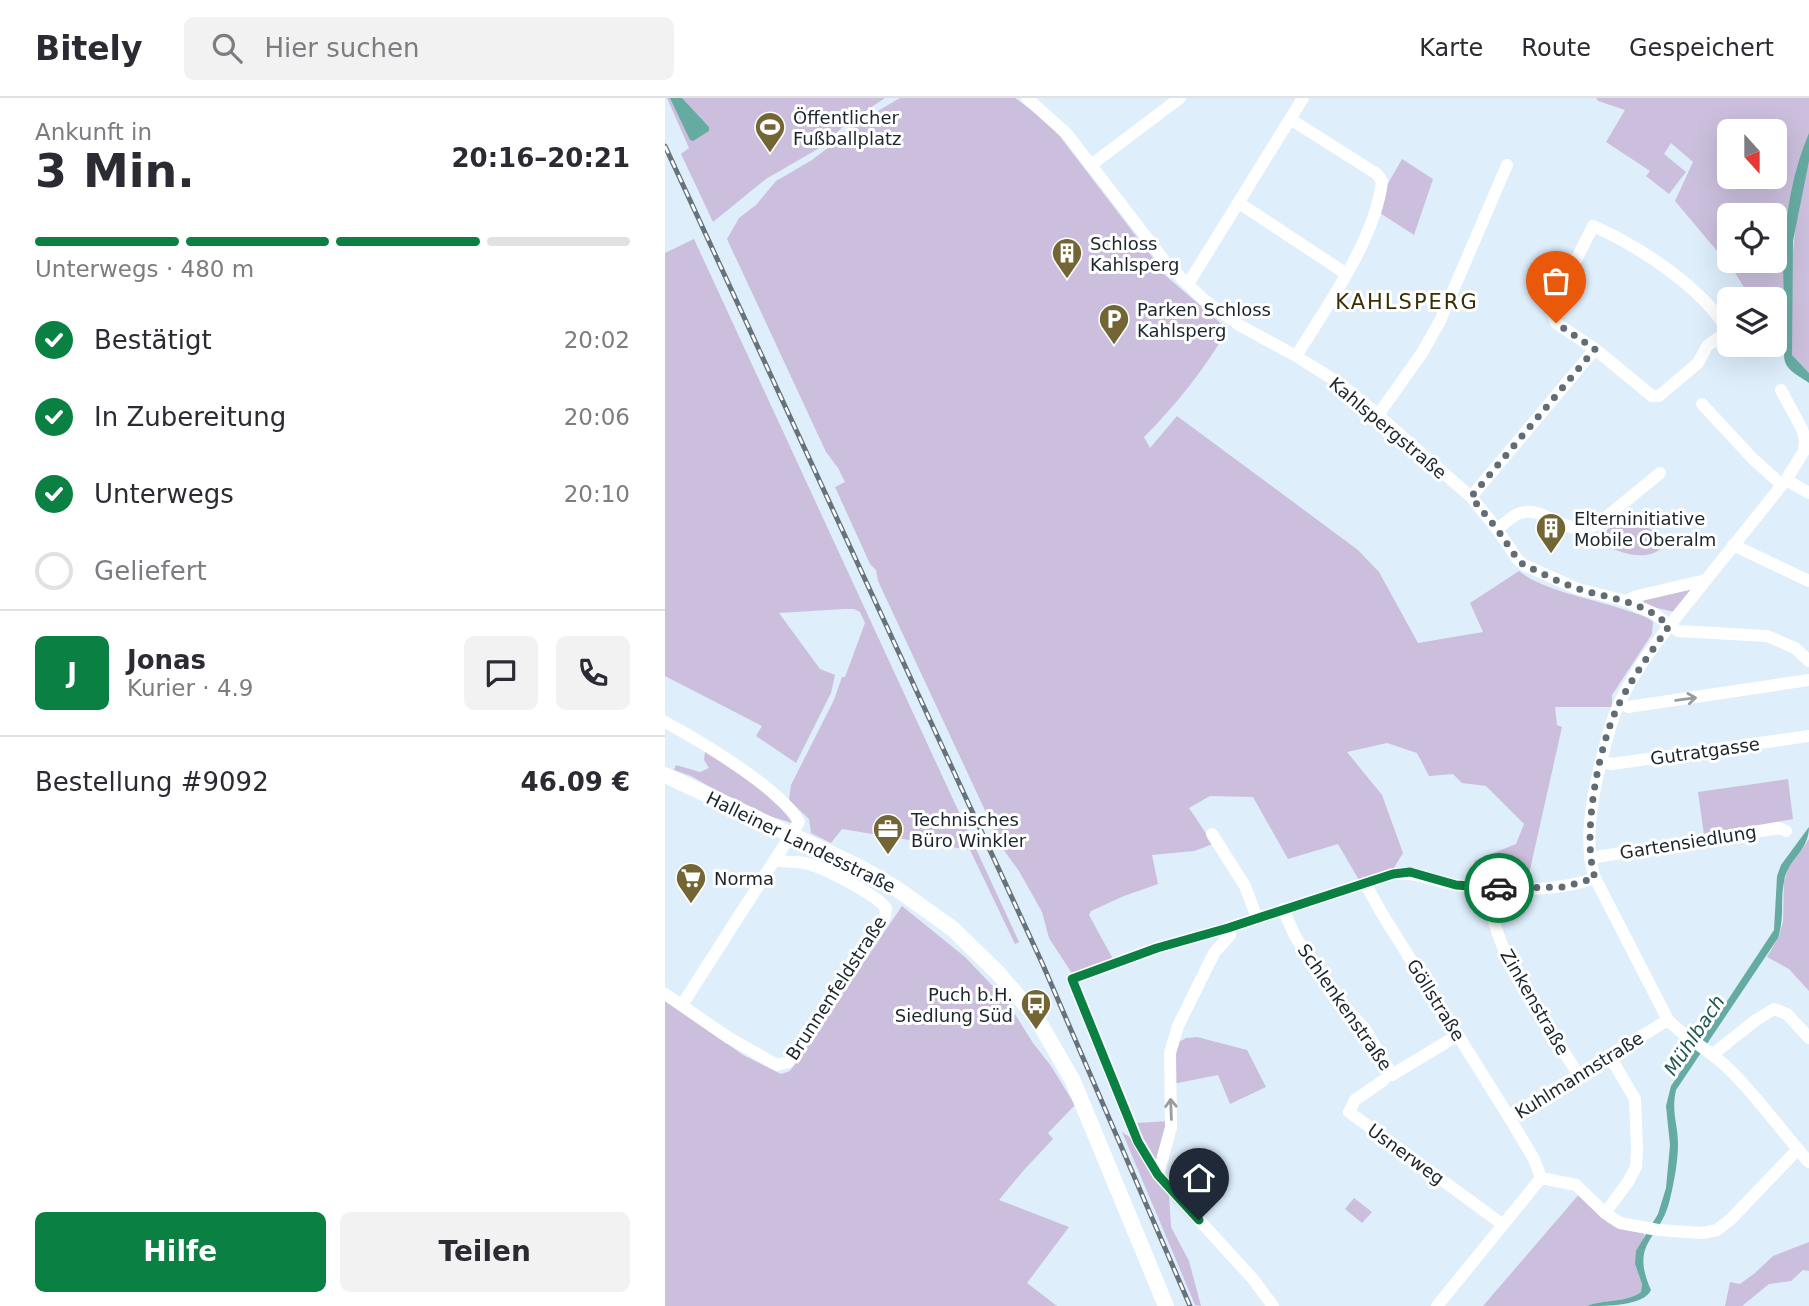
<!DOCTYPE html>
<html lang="de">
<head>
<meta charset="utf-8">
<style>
	:root { --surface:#fff; --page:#f2f2f3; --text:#2b2b33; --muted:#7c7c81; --line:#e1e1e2; --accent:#0b8043 }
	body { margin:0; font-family:"DejaVu Sans",sans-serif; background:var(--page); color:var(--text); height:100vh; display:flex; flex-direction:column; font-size:26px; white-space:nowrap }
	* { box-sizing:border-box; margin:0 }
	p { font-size:23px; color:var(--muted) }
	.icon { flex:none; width:38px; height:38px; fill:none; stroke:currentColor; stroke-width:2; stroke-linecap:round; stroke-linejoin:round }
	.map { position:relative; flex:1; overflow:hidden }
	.details { display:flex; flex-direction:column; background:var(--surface); width:665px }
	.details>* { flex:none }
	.needle { width:46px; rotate:159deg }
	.controls { position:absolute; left:1052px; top:21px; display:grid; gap:14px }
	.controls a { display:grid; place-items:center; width:70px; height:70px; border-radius:10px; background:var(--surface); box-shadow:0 7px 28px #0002; font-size:35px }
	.pin { position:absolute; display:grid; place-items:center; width:60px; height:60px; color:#fff; margin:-72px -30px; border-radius:50% 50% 50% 0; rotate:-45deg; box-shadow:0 0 7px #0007 }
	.pin .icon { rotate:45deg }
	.courier { position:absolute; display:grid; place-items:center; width:70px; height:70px; margin:-35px; border:5px solid #0b8043; border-radius:50%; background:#fff; color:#222; box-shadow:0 2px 9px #0007 }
	.summary em { font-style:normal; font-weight:600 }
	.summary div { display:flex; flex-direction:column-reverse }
	.summary { display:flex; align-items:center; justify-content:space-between; height:119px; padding:0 35px }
	h1 { font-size:46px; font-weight:600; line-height:52px }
	.bar { display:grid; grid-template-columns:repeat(4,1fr); gap:10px 7px; align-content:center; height:84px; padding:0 35px }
	.bar i { height:9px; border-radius:5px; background:var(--line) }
	.bar .active { background:var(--accent) }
	.bar p { grid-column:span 4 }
	.line { display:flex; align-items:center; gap:18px; padding:0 35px; border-top:2px solid var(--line) }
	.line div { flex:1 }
	.round { display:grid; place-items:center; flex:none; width:74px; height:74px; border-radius:10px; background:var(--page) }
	ol { padding:0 35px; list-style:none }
	li { display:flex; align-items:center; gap:21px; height:77px }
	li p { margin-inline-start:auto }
	li .icon { padding:7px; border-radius:50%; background:var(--accent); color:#fff; stroke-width:4 }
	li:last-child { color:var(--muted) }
	li i { width:38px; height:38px; border:4px solid var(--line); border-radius:50% }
	.primary-button { display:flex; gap:14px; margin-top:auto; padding:14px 35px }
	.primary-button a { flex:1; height:80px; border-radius:10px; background:var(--accent); color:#fff; font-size:28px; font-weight:600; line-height:80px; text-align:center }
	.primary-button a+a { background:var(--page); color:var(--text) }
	header { display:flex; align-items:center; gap:42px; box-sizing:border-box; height:98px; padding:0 35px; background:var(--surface); border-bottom:2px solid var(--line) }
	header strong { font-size:33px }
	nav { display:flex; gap:38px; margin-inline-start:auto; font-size:24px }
	.search { width:490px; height:63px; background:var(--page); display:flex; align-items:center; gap:18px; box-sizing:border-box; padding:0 24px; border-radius:10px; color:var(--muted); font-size:26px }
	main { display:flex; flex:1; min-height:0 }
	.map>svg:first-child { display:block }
	.green { fill:#cbbfdd; fill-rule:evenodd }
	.water { fill:#66aba2 }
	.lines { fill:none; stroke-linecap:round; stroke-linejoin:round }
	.minor { stroke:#fff; stroke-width:12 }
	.secondary { stroke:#fff; stroke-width:16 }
	.rail-casing { stroke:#66737d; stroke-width:5 }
	.rail { stroke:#fff; stroke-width:2.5; stroke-dasharray:8; stroke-linecap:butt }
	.oneway { stroke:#999da1 }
	.done { stroke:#606c76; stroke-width:7; stroke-dasharray:0 12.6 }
	.route { stroke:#0b8043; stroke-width:9 }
	.labels { text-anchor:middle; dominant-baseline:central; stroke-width:6; stroke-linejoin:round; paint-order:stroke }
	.poi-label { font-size:18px; fill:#1c262e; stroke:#fff; text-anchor:start }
	.street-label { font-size:18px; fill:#1c262e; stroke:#fff }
	.water-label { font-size:19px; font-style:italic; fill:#1d5750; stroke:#fff }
	.quarter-label { font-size:21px; letter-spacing:2px; fill:#392f04; stroke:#fff }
</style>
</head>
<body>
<header>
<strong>Bitely</strong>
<div class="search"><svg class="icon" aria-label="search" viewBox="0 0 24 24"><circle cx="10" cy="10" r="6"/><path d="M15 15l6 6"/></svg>Hier suchen</div>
<nav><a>Karte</a><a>Route</a><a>Gespeichert</a></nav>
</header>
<main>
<section class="details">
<div class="summary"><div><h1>3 Min.</h1><p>Ankunft in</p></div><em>20:16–20:21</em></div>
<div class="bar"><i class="active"></i><i class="active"></i><i class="active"></i><i></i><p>Unterwegs · 480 m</p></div>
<ol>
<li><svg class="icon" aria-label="check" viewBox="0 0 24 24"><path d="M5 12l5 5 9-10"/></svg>Bestätigt<p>20:02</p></li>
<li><svg class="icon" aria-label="check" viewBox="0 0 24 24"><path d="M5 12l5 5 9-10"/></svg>In Zubereitung<p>20:06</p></li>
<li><svg class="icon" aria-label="check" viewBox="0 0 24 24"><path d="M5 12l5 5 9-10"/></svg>Unterwegs<p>20:10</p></li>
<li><i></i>Geliefert</li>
</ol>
<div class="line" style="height:126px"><b class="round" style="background:var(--accent);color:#fff">J</b><div><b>Jonas</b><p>Kurier · 4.9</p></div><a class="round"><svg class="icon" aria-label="chat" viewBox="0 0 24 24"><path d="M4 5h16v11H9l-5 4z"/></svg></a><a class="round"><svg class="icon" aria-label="phone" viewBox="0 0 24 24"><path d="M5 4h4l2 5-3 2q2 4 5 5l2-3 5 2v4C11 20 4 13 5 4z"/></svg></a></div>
<div class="line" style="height:91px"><div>Bestellung #9092</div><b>46.09 €</b></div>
<div class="primary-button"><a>Hilfe</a><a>Teilen</a></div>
</section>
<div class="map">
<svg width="1144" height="1208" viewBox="0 0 1144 1208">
	<rect width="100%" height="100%" fill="#deeefb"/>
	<g class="green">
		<path d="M 2,0 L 220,0 L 180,27 L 156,49 L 101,81 L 48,124 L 16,56 L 24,50 Z"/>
		<path d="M 235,0 L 350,0 L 377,20 L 393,36 L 488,160 L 493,171 L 560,229 L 561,234 C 539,272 510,308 479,339 L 485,350 L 512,318 L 693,452 L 714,474 L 753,545 L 818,534 L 805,505 L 854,473 C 878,493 933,502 963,513 C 972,516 982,518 988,524 L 987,536 L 947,597 L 947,609 L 890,609 L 892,627 L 897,629 L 862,785 L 817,784 L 809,763 L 851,746 L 859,726 L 821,688 L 797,685 L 788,676 L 764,678 L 752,655 L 722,645 L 682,654 L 717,697 L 738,755 L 727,773 L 694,782 L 673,746 L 623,761 L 588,699 L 545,698 L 524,710 L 548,746 L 529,753 L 487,757 L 493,786 L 459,798 L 426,813 L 424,817 L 448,861 L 408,877 L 384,840 L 377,814 L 354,773 L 338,751 L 213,483 L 211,472 L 205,466 L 170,389 L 180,384 L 173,370 L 161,354 L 62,141 L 74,120 L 91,107 L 111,83 L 147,62 L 206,17 Z"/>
		<path d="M 931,0 L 1144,0 L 1144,275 L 1127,257 L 1127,166 L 1131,122 L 1122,121 C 1118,157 1119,193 1121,229 L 1110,235 L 1110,201 L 1086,201 L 1069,173 L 1010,103 L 1028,64 L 1006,45 L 999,56 L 1021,74 L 1004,96 L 981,78 L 985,73 L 941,44 L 960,12 L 933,3 ZM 1064,33 L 1110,33 L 1110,79 L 1064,79 ZM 1064,117 L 1110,117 L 1110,163 L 1064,163 Z"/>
		<path d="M 737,61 L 768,81 L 749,137 L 715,115 L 721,89 Z"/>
		<path d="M 29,141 L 354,844 L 350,846 L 305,752 L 177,731 L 166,745 L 146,735 L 144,721 L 124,702 L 126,687 L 169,602 L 177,579 L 180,579 L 200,525 L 195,514 L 189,511 L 179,511 L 114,515 L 155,571 L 170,577 L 166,595 L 131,665 L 91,638 L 97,628 L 0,578 L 0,155 Z"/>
		<path d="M 959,418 L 987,432 L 1000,447 C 981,468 950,452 929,443 Z"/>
		<path d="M 1028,491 L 1010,514 L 988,509 L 978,504 L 979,501 Z"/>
		<path d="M 40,654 L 43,654 L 94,690 L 127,721 L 127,725 L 88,713 L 26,678 L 9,672 L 11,667 L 35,674 L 44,670 L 39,662 Z"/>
		<path d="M 1123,681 L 1128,721 L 1039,737 L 1033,694 Z"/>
		<path d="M 1144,741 L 1144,893 L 1124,871 L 1102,859 L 1113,840 L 1118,824 L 1119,784 L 1123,771 Z"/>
		<path d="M 237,808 L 300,859 L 341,902 L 368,945 L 386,968 L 410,1007 L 383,1035 L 388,1041 L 358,1073 L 334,1102 L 404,1129 L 362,1185 L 392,1208 L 0,1208 L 0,900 L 78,957 L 116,976 L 125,973 Z"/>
		<path d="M 532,939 L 582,952 L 601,989 L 565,1006 L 553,977 L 508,986 L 507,961 L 514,944 L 521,940 Z"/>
		<path d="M 505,1023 L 498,1076 L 504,1097 L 506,1129 L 524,1163 L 536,1208 L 530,1207 L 457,1034 L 466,1040 L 476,1060 L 471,1025 Z"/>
		<path d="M 916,1094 C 942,1126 939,1128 980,1135 L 970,1166 L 977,1186 L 976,1194 C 961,1205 939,1201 922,1208 L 818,1208 Z"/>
		<path d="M 689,1100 L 707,1114 L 697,1125 L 680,1111 Z"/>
		<path d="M 1144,1144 L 1144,1173 L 1138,1172 L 1126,1183 L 1104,1186 L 1077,1208 L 1060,1208 L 1065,1184 L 1075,1186 L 1090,1175 L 1108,1158 Z"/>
	</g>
	<g class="water">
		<path d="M 5,0 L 17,0 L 44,29 L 44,33 L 28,43 L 25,42 Z"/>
		<path d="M 1144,35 L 1144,63 L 1128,143 L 1127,257 L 1144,275 L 1144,285 C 1137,280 1127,275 1122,268 C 1116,258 1121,248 1121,237 C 1121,214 1118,190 1118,167 C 1119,123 1127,75 1144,35 Z"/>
		<path d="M 1144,729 C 1144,753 1122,762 1119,784 C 1115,804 1120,818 1113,840 L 1011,992 C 1006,1015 1013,1025 1013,1046 C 1013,1063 1009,1085 1005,1101 C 996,1142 964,1143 986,1192 C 979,1208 941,1208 922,1208 C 939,1201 961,1205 976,1194 L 977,1186 L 970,1166 L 971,1153 L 993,1116 L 1001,1090 L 1005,1047 L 1001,1008 L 1006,988 L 1109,832 L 1112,778 L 1116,767 Z"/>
	</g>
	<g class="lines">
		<g class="minor">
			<path d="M 362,0 L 402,36 L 502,166 L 538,201 L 574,227 L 631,258 L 674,285 L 706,311 L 806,399 L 832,431 L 853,462 L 859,467 L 913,491 L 961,503 L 988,515 L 1013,533 L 1102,538 L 1130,550 L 1144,563"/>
			<path d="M 625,21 L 712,76 L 717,83 C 711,140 661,210 631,258"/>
			<path d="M 426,67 L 515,0"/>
			<path d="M 574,105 L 680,175"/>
			<path d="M 928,128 C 974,148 1038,190 1063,233 L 1042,248 L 1033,265 L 994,298 L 987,298 L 930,251 L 891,225 L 887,214 L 888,208 Z"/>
			<path d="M 523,186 L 638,0"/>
			<path d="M 1037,306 L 1088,361 L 1116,386"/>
			<path d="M 713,317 L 757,255 L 775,223 L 842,67"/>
			<path d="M 1121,382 L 1144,395"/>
			<path d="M 806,399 L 930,251"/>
			<path d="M 832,431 C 839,426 847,418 855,415 C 882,407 900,442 933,426 L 995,375"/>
			<path d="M 1068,447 L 1144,483"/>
			<path d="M 1041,482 C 1009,522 967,570 949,618 C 941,640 936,663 931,685 C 925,716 920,750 930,780 L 1003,922 C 1021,941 1046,952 1066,973 C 1094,1001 1117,1034 1144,1064"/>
			<path d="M 961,503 L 972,498 L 1041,482 L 1121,382 L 1139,353 L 1140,342 L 1137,331 L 1116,292"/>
			<path d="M 955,605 L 963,609 L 1144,582"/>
			<path d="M 0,624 C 35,643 115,690 134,724 L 17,907"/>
			<path d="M 936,664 L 947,666 L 1144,638"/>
			<path d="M 547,736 L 580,788 L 592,820"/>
			<path d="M 925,760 L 1114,730 L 1121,733"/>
			<path d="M 700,785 L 716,814 L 844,1019"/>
			<path d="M 824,790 C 825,853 880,923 913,976"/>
			<path d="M 618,811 L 630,838 L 665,893 L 700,931 L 727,977 L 793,937"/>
			<path d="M 0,896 L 64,940 L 112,967 L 124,964 L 220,818 L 221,810 C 210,796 163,772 144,766 C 134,763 122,765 111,762"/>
			<path d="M 1048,956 L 1091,922 L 1109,911 L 1122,916 L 1144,940"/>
			<path d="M 719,982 L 690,1002 L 684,1014 L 837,1126"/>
			<path d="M 493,1077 L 506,1029 L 505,955 L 513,928 L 549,855 L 565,837 L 563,830"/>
			<path d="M 876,1080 L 911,1087 L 940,1115 L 955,1125 L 993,1132 L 1037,1135 L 1052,1132 L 1066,1121 L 1133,1051"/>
			<path d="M 940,1115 L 963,1084 L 971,1069 L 972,1051 L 970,1001 L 944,957"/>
			<path d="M 608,1208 L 588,1181 L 493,1077 L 473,1043 L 407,881 L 492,850 L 563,830 L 728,776 C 752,773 767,783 791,787 C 829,794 893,794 930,780"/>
			<path d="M 772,1208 L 876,1080 L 869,1061 L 844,1019 L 1003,922"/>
		</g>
		<path class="secondary" d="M 0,677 L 194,769 L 232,791 L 288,831 L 333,875 L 371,919 L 408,983 L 501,1208"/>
		<g class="rail-casing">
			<path id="rail" d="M 0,48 L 378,867 L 525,1208"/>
		</g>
		<use href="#rail" class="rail"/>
	</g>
	<defs><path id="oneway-shaft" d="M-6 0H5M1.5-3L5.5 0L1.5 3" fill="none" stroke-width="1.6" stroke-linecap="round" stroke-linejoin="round" transform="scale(1.75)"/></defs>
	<g class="oneway">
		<use href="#oneway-shaft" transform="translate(1021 601) rotate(-8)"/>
		<use href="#oneway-shaft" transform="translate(506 1011) rotate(-92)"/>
	</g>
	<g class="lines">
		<path class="done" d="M 834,790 L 899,789 L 930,780 C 916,738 934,645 954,606 C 968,578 987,553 1004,528 C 979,503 945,501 914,491 C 895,485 877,475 859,467 L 853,462 L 832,431 L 806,399 L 930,251 L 891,225"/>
		<path class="route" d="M 534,1122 L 493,1077 L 473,1044 L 407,881 L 492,850 L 563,830 L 728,776 L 745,774 L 791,787 L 834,790"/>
	</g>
	<defs>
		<g id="stadium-pin" transform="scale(1.575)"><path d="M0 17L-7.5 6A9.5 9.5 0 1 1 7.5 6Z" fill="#746634" stroke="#fff"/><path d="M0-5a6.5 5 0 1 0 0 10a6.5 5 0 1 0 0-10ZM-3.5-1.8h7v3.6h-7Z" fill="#fff"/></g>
		<g id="building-pin" transform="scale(1.575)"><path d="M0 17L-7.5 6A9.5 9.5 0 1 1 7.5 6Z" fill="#746634" stroke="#fff"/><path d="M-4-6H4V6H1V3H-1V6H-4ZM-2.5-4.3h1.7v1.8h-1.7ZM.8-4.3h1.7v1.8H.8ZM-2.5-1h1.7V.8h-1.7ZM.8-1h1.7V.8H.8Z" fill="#fff"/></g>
		<g id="parking-pin" transform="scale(1.575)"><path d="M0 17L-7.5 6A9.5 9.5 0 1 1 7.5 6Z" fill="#746634" stroke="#fff"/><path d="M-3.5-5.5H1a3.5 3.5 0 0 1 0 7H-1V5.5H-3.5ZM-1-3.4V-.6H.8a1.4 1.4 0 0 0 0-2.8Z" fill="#fff"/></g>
		<g id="office-pin" transform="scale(1.575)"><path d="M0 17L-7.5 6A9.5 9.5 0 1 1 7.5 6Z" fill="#746634" stroke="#fff"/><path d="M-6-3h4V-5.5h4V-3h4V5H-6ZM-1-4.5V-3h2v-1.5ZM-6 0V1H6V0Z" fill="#fff"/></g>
		<g id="supermarket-pin" transform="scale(1.575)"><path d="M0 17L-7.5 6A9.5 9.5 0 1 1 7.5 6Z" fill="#746634" stroke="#fff"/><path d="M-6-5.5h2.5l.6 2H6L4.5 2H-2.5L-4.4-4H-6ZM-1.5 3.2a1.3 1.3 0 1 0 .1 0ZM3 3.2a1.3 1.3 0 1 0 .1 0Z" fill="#fff"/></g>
		<g id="bus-pin" transform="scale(1.575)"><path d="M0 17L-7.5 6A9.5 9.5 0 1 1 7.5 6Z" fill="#746634" stroke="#fff"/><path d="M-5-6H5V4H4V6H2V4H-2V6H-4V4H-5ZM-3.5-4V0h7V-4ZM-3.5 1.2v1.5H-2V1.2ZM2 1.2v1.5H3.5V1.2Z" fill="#fff"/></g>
	</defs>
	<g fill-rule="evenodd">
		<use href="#stadium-pin" x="105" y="29"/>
		<use href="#building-pin" x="402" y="155"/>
		<use href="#parking-pin" x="449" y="221"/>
		<use href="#building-pin" x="886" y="430"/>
		<use href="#office-pin" x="223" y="731"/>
		<use href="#supermarket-pin" x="26" y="780"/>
		<use href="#bus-pin" x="371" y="906"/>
	</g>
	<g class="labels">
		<g class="poi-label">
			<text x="128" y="19">Öffentlicher<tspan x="128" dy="21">Fußballplatz</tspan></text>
			<text x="425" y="145">Schloss<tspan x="425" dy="21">Kahlsperg</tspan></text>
			<text x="472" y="211">Parken Schloss<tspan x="472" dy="21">Kahlsperg</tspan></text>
			<text x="909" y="420">Elterninitiative<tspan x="909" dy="21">Mobile Oberalm</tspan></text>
			<text x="246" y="721">Technisches<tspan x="246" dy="21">Büro Winkler</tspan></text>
			<text x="49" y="780">Norma</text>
			<text x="348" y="896" text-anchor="end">Puch b.H.<tspan x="348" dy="21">Siedlung Süd</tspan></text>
		</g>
		<g class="street-label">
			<text transform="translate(723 330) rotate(40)">Kahlspergstraße</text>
			<text transform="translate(1040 653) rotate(-8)">Gutratgasse</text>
			<text transform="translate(136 744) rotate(26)">Halleiner Landesstraße</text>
			<text transform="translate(1023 744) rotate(-9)">Gartensiedlung</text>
			<text transform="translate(171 890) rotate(-57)">Brunnenfeldstraße</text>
			<text transform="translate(771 902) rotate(58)">Göllstraße</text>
			<text transform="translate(870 904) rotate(60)">Zinkenstraße</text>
			<text transform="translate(680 909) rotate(55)">Schlenkenstraße</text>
			<text transform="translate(914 977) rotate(-32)">Kuhlmannstraße</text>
			<text transform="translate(741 1056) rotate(36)">Usnerweg</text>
		</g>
		<g class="water-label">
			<text transform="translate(1029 937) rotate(-56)">Mühlbach</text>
		</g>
		<g class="quarter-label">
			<text x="742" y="204">KAHLSPERG</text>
		</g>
	</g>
</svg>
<div class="controls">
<a><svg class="needle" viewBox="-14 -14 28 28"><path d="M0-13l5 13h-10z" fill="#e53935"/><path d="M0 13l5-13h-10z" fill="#7c7c81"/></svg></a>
<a><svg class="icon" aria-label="locate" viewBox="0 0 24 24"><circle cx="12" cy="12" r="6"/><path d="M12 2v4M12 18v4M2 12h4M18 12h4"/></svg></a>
<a><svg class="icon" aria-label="layers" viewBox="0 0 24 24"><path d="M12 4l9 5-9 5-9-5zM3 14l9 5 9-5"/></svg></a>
</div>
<div class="pin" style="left:891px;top:225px;background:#ea580c"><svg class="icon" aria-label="bag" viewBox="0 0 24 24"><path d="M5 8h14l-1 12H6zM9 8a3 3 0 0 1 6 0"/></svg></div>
<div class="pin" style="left:534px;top:1122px;background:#1f2937"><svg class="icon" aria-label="home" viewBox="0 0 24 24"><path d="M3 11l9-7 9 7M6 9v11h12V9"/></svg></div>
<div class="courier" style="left:834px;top:790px"><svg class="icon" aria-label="car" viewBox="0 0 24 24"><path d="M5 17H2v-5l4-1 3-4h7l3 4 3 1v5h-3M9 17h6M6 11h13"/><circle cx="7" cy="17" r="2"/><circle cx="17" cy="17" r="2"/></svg></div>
</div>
</main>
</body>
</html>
